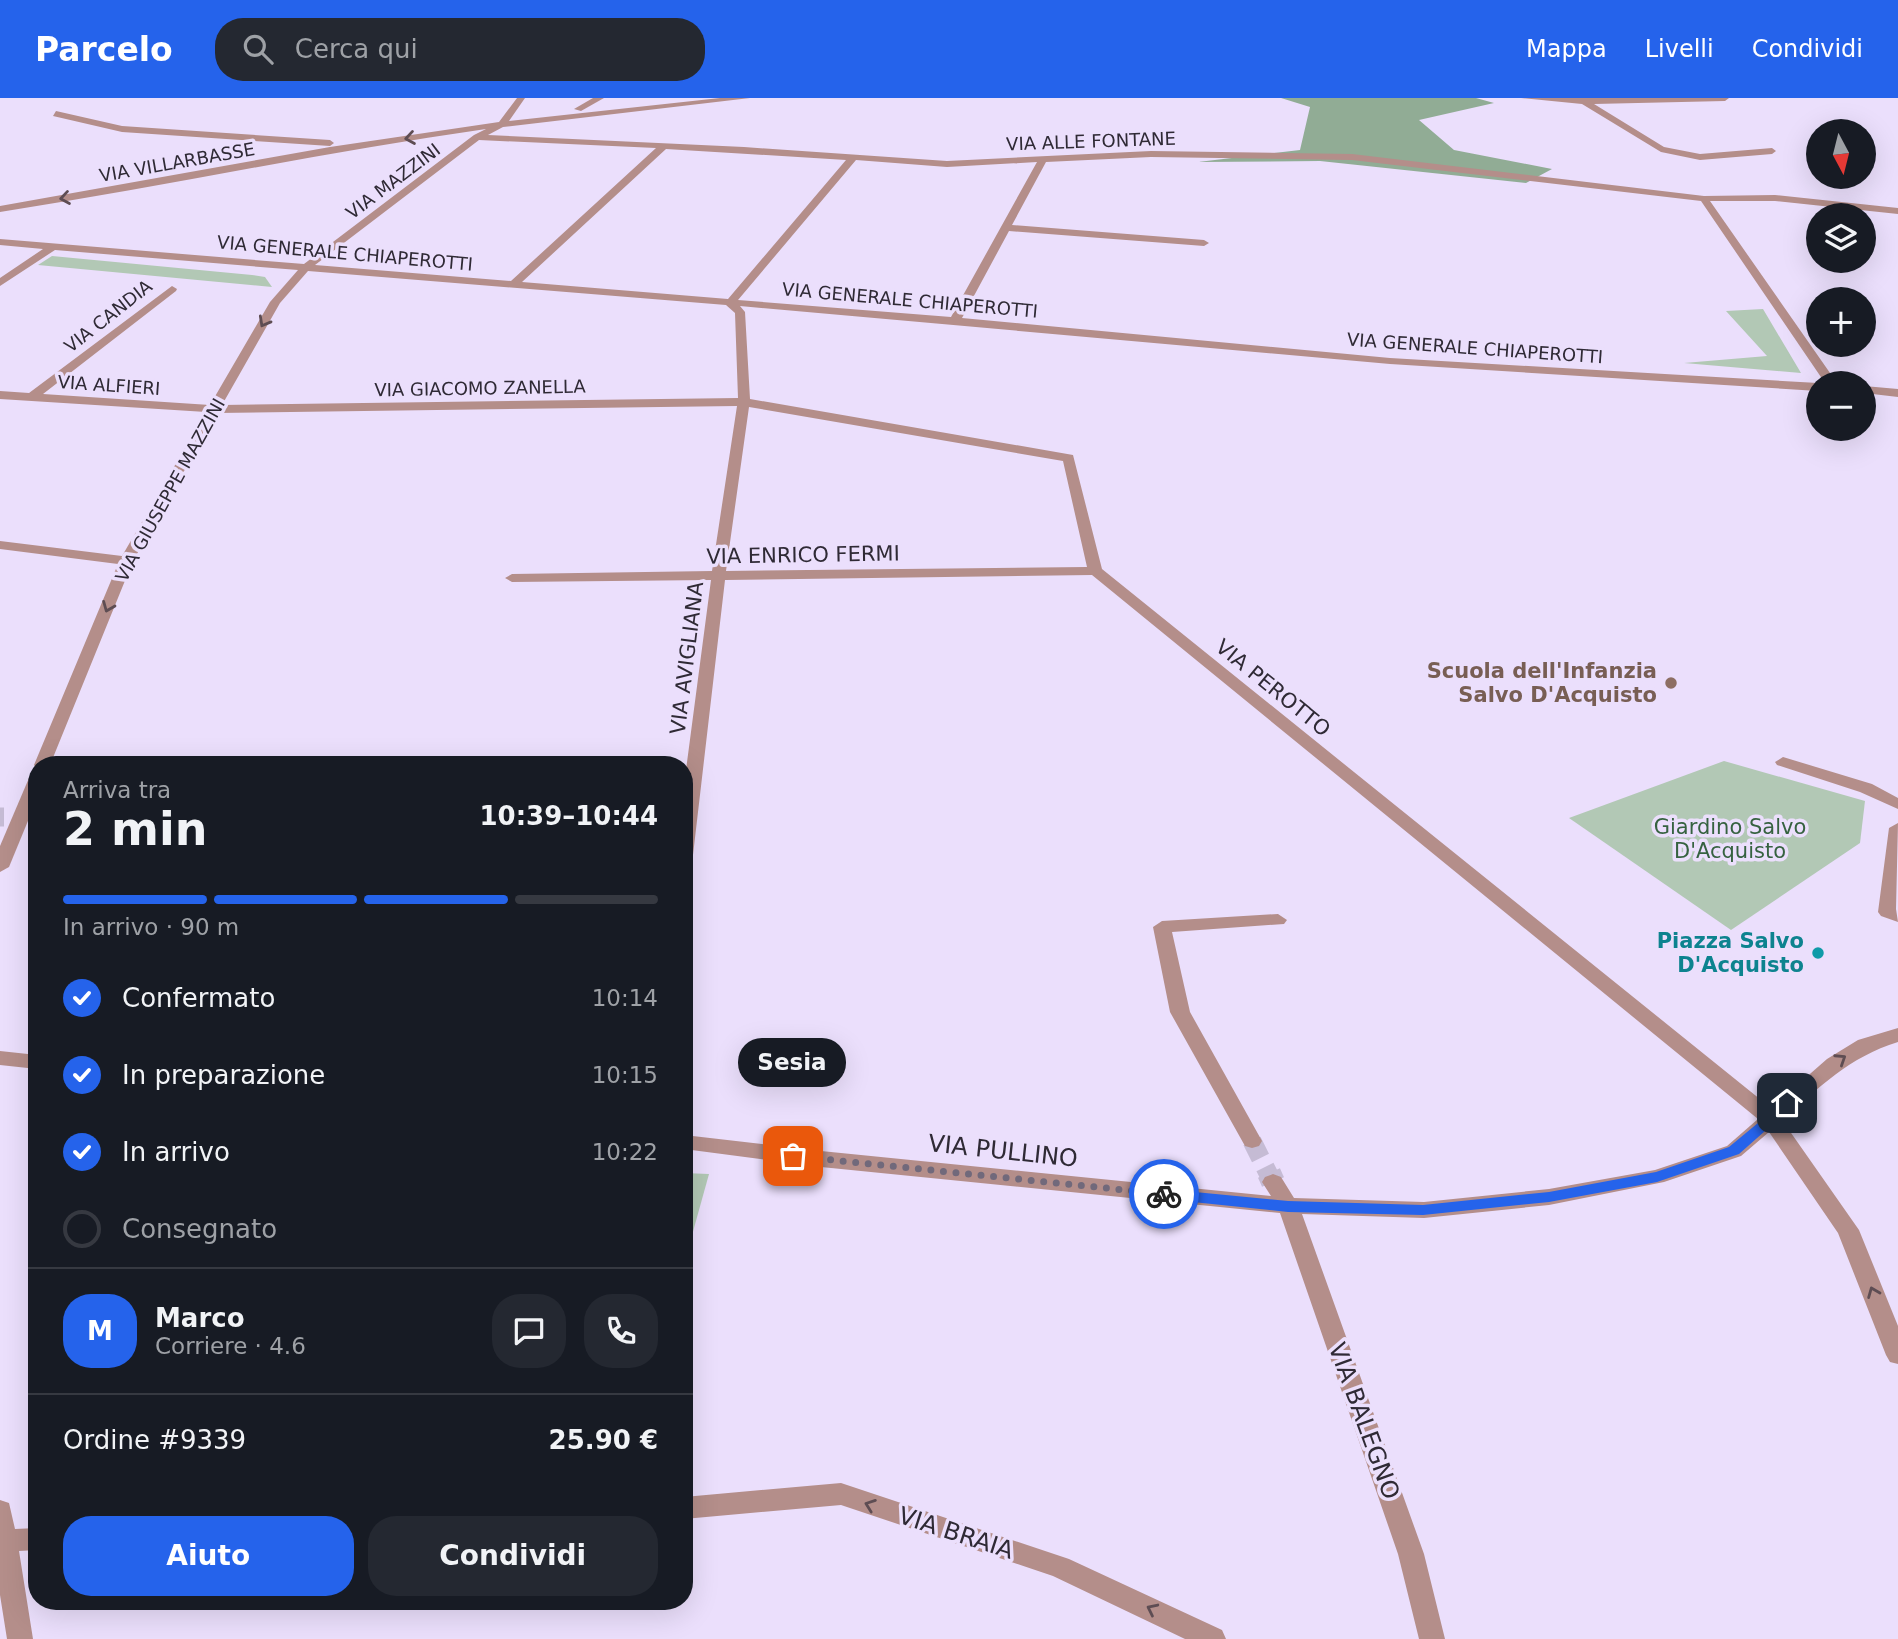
<!DOCTYPE html>
<html lang="it">
<head>
<meta charset="utf-8">
<style>
	:root { --surface:#171b24; --page:#242831; --text:#f1f3f6; --muted:#9ea1a6; --line:#363941; --accent:#2563eb }
	body { margin:0; font-family:"DejaVu Sans",sans-serif; background:var(--page); color:var(--text); height:100vh; display:flex; flex-direction:column; font-size:26px; white-space:nowrap }
	* { box-sizing:border-box; margin:0 }
	p { font-size:23px; color:var(--muted) }
	.icon { flex:none; width:38px; height:38px; fill:none; stroke:currentColor; stroke-width:2; stroke-linecap:round; stroke-linejoin:round }
	.map { position:relative; flex:1; overflow:hidden }
	.details { position:absolute; left:28px; top:658px; width:665px; height:854px; display:flex; flex-direction:column; background:var(--surface); border-radius:28px; box-shadow:0 7px 28px #0002 }
	.details>* { flex:none }
	.needle { width:46px; rotate:173deg }
	.tools { position:absolute; left:1806px; top:21px; display:grid; gap:14px }
	.tools a { display:grid; place-items:center; width:70px; height:70px; border-radius:50%; background:var(--surface); box-shadow:0 7px 28px #0002; font-size:35px }
	.pin { position:absolute; display:grid; place-items:center; width:60px; height:60px; color:#fff; margin:-30px; border-radius:14px; box-shadow:0 4px 10px #0006 }
	.courier { position:absolute; display:grid; place-items:center; width:70px; height:70px; margin:-35px; border:5px solid #2563eb; border-radius:50%; background:#fff; color:#222; box-shadow:0 2px 9px #0007 }
	.bubble { position:absolute; height:49px; border-radius:24px; background:var(--surface); box-shadow:0 7px 28px #0002; font-size:23px; font-weight:800; line-height:49px; text-align:center }
	.headline em { font-style:normal; font-weight:800 }
	.headline div { display:flex; flex-direction:column-reverse }
	.headline { display:flex; align-items:center; justify-content:space-between; height:119px; padding:0 35px }
	h1 { font-size:46px; font-weight:800; line-height:52px }
	.bar { display:grid; grid-template-columns:repeat(4,1fr); gap:10px 7px; align-content:center; height:84px; padding:0 35px }
	.bar i { height:9px; border-radius:5px; background:var(--line) }
	.bar .active { background:var(--accent) }
	.bar p { grid-column:span 4 }
	.line { display:flex; align-items:center; gap:18px; padding:0 35px; border-top:2px solid var(--line) }
	.line div { flex:1 }
	.round { display:grid; place-items:center; flex:none; width:74px; height:74px; border-radius:28px; background:var(--page) }
	ol { padding:0 35px; list-style:none }
	li { display:flex; align-items:center; gap:21px; height:77px }
	li p { margin-inline-start:auto }
	li .icon { padding:7px; border-radius:50%; background:var(--accent); color:#fff; stroke-width:4 }
	li:last-child { color:var(--muted) }
	li i { width:38px; height:38px; border:4px solid var(--line); border-radius:50% }
	.action { display:flex; gap:14px; margin-top:auto; padding:14px 35px }
	.action a { flex:1; height:80px; border-radius:28px; background:var(--accent); color:#fff; font-size:28px; font-weight:800; line-height:80px; text-align:center }
	.action a+a { background:var(--page); color:var(--text) }
	header { display:flex; align-items:center; gap:42px; box-sizing:border-box; height:98px; padding:0 35px; background:var(--accent); color:#fff }
	header strong { font-size:33px }
	nav { display:flex; gap:38px; margin-inline-start:auto; font-size:24px }
	.search { width:490px; height:63px; background:var(--page); display:flex; align-items:center; gap:18px; box-sizing:border-box; padding:0 24px; border-radius:28px; color:var(--muted); font-size:26px }
	.map>svg:first-child { display:block }
	.green { fill:#b2c8b5 }
	.forest { fill:#91ac95 }
	.lines { fill:none; stroke-linecap:round; stroke-linejoin:round }
	.street-tunnel-far1 { stroke:#c5bbd4; stroke-width:19; stroke-dasharray:19 10; stroke-linecap:butt }
	.street-tunnel { stroke:#c5bbd4; stroke-width:24; stroke-dasharray:24 12; stroke-linecap:butt }
	.street { fill:#b48e8a; fill-rule:evenodd }
	.oneway { stroke:#5e4d53 }
	.route { fill:#2563eb }
	.done { stroke:#71697b; stroke-width:7; stroke-dasharray:0 12.6 }
	.education-dot { fill:#8d6e63; stroke:#ebdffc; stroke-width:2.5 }
	.culture-dot { fill:#0f9aa8; stroke:#ebdffc; stroke-width:2.5 }
	.labels { text-anchor:middle; dominant-baseline:central; stroke-width:7; stroke-linejoin:round; paint-order:stroke }
	.far-street-label { font-size:18px; fill:#2f2a35; stroke:#ebdffc }
	.street-label { font-size:21px; fill:#2f2a35; stroke:#ebdffc }
	.education-label { font-size:21px; font-weight:bold; fill:#785e54; stroke:#ebdffc; text-anchor:end }
	.park-label { font-size:21px; fill:#366240; stroke:#ebdffc }
	.culture-label { font-size:21px; font-weight:bold; fill:#0d838f; stroke:#ebdffc; text-anchor:end }
	.near-street-label { font-size:24px; fill:#2f2a35; stroke:#ebdffc }
</style>
</head>
<body>
<header>
<strong>Parcelo</strong>
<div class="search"><svg class="icon" aria-label="search" viewBox="0 0 24 24"><circle cx="10" cy="10" r="6"/><path d="M15 15l6 6"/></svg>Cerca qui</div>
<nav><a>Mappa</a><a>Livelli</a><a>Condividi</a></nav>
</header>
<div class="map">
<svg width="1898" height="1541" viewBox="0 0 1898 1541">
	<rect width="100%" height="100%" fill="#ebdffc"/>
	<g class="green">
		<path d="M 52,158 L 252,177 L 265,179 L 272,189 L 38,167 Z"/>
		<path d="M 1763,211 L 1801,275 L 1684,265 L 1767,258 L 1726,213 Z"/>
		<path d="M 1724,663 L 1865,703 L 1860,745 L 1731,832 L 1569,720 Z"/>
		<path d="M 684,1075 L 709,1076 L 684,1166 Z"/>
	</g>
	<path class="forest" d="M 1281,0 L 1476,0 L 1494,5 L 1419,22 L 1454,52 L 1552,71 L 1526,85 L 1320,63 L 1198,64 L 1300,52 L 1310,9 Z"/>
	<g class="lines">
		<g class="street-tunnel-far1">
			<path d="M 0,719 L 4,719"/>
			<path d="M 1252,1043 L 1269,1077"/>
		</g>
		<path class="street-tunnel" d="M 1269,1075 L 1273,1084"/>
		<g class="street">
			<path d="M 517,0 L 525,0 L 509,23 L 720,0 L 750,0 L 503,29 L 488,37 L 744,49 L 947,63 L 1151,53 L 1352,56 L 1704,98 L 1775,97 L 1898,110 L 1898,116 L 1775,103 L 1710,103 L 1837,285 L 1825,285 L 1701,103 L 1352,62 L 1151,59 L 1046,64 L 1012,127 L 1204,142 L 1209,145 L 1204,148 L 1009,133 L 962,220 L 1390,260 L 1818,285 L 1818,293 L 1390,266 L 740,208 L 745,214 L 750,301 L 1073,357 L 1102,471 L 1771,1010 L 1827,961 L 1858,942 L 1898,930 L 1898,944 C 1849,959 1820,989 1782,1022 L 1859,1132 L 1898,1228 L 1898,1266 L 1890,1264 L 1886,1257 L 1838,1135 L 1769,1034 L 1741,1058 L 1664,1084 L 1549,1107 L 1424,1120 L 1302,1116 L 1424,1456 L 1445,1541 L 1419,1541 L 1398,1456 L 1280,1115 L 821,1069 L 684,1051 L 684,1037 L 821,1053 L 1271,1098 L 1262,1084 L 1265,1079 L 1273,1076 L 1281,1079 L 1294,1100 L 1424,1104 L 1549,1091 L 1655,1072 L 1727,1048 L 1758,1021 L 1092,477 L 725,482 L 693,757 L 684,762 L 684,687 L 711,482 L 512,484 L 505,480 L 512,476 L 712,473 L 737,308 L 217,315 L 133,463 L 50,667 L 37,667 L 36,670 L 34,667 L 118,466 L 0,451 L 0,443 L 122,458 L 206,314 L 0,301 L 0,293 L 29,295 L 172,188 L 177,191 L 176,193 L 43,296 L 210,307 L 270,204 L 298,172 L 55,152 L 0,188 L 0,180 L 43,151 L 0,147 L 0,141 L 304,166 L 474,37 L 486,31 C 323,54 162,89 0,114 L 0,108 L 330,49 L 499,24 ZM 479,42 L 656,50 L 511,183 L 315,167 ZM 666,51 L 846,62 L 728,201 L 522,184 ZM 856,62 L 947,69 L 1037,64 L 951,219 L 738,202 ZM 308,173 L 726,207 L 735,215 L 738,300 L 222,307 L 280,205 ZM 749,309 L 1063,363 L 1087,469 L 726,473 Z"/>
			<path d="M 593,0 L 604,0 L 581,13 L 574,11 Z"/>
			<path d="M 1521,0 L 1729,0 L 1725,3 L 1594,6 L 1664,49 L 1700,56 L 1772,50 L 1776,53 L 1772,56 L 1700,62 L 1661,54 L 1582,6 Z"/>
			<path d="M 56,13 L 122,28 L 330,42 L 334,45 L 330,48 L 122,34 L 53,18 Z"/>
			<path d="M 1864,288 L 1898,291 L 1898,299 L 1864,295 Z"/>
			<path d="M 1783,659 L 1872,686 L 1898,700 L 1898,711 L 1860,694 L 1777,667 L 1775,664 Z"/>
			<path d="M 37,675 L 37,701 L 9,769 L 0,774 L 0,748 L 29,680 Z"/>
			<path d="M 1898,725 L 1896,811 L 1898,824 L 1881,818 L 1878,814 L 1889,730 Z"/>
			<path d="M 1278,816 L 1287,822 L 1284,826 L 1172,834 L 1190,914 L 1262,1043 L 1259,1048 L 1252,1050 L 1245,1048 L 1170,914 L 1153,829 L 1162,823 Z"/>
			<path d="M 0,953 L 37,957 L 37,971 L 0,967 Z"/>
			<path d="M 841,1385 L 1069,1461 L 1222,1532 L 1226,1541 L 1185,1541 L 1053,1478 L 841,1407 L 684,1421 L 684,1399 Z"/>
			<path d="M 0,1402 L 9,1405 L 15,1431 L 37,1430 L 37,1452 L 19,1453 L 33,1541 L 7,1541 L 0,1497 Z"/>
		</g>
	</g>
	<defs><path id="oneway-chevron" d="M-2-3.5L2.5 0L-2 3.5" fill="none" stroke-width="1.6" stroke-linecap="round" stroke-linejoin="round" transform="scale(1.75)"/></defs>
	<g class="oneway">
		<use href="#oneway-chevron" transform="translate(410 40) rotate(171)"/>
		<use href="#oneway-chevron" transform="translate(65 100) rotate(171)"/>
		<use href="#oneway-chevron" transform="translate(264 224) rotate(119)"/>
		<use href="#oneway-chevron" transform="translate(108 509) rotate(112)"/>
		<use href="#oneway-chevron" transform="translate(1841 961) rotate(-33)"/>
		<use href="#oneway-chevron" transform="translate(1873 1194) rotate(-112)"/>
		<use href="#oneway-chevron" transform="translate(870 1407) rotate(-160)"/>
		<use href="#oneway-chevron" transform="translate(1152 1511) rotate(-154)"/>
	</g>
	<path class="route" d="M 1787,1001 L 1794,1005 L 1792,1009 L 1739,1056 L 1657,1084 L 1549,1104 L 1423,1117 L 1288,1114 L 1164,1101 L 1158,1096 L 1164,1091 L 1288,1103 L 1423,1107 L 1549,1094 L 1656,1074 L 1729,1049 Z"/>
	<g class="lines">
		<path class="done" d="M 793,1058 L 1164,1096"/>
	</g>
	<circle class="education-dot" cx="1671" cy="585" r="7"/>
	<circle class="culture-dot" cx="1818" cy="855" r="7"/>
	<g class="labels">
		<g class="far-street-label">
			<text transform="translate(1091 43) rotate(-2)">VIA ALLE FONTANE</text>
			<text transform="translate(177 64) rotate(-10)">VIA VILLARBASSE</text>
			<text transform="translate(393 83) rotate(-37)">VIA MAZZINI</text>
			<text transform="translate(345 155) rotate(5)">VIA GENERALE CHIAPEROTTI</text>
			<text transform="translate(910 202) rotate(5)">VIA GENERALE CHIAPEROTTI</text>
			<text transform="translate(108 218) rotate(-38)">VIA CANDIA</text>
			<text transform="translate(1475 250) rotate(4)">VIA GENERALE CHIAPEROTTI</text>
			<text transform="translate(109 287) rotate(4)">VIA ALFIERI</text>
			<text transform="translate(480 290) rotate(-1)">VIA GIACOMO ZANELLA</text>
			<text transform="translate(170 392) rotate(-61)">VIA GIUSEPPE MAZZINI</text>
		</g>
		<g class="street-label">
			<text transform="translate(803 457) rotate(-1)">VIA ENRICO FERMI</text>
			<text transform="translate(687 560) rotate(-83)">VIA AVIGLIANA</text>
			<text transform="translate(1273 590) rotate(39)">VIA PEROTTO</text>
		</g>
		<g class="education-label">
			<text x="1657" y="573">Scuola dell'Infanzia<tspan x="1657" dy="24">Salvo D'Acquisto</tspan></text>
		</g>
		<g class="park-label">
			<text x="1730" y="729">Giardino Salvo<tspan x="1730" dy="24">D'Acquisto</tspan></text>
		</g>
		<g class="culture-label">
			<text x="1804" y="843">Piazza Salvo<tspan x="1804" dy="24">D'Acquisto</tspan></text>
		</g>
		<g class="near-street-label">
			<text transform="translate(1003 1053) rotate(6)">VIA PULLINO</text>
			<text transform="translate(1364 1323) rotate(70)">VIA BALEGNO</text>
			<text transform="translate(956 1435) rotate(18)">VIA BRAIA</text>
		</g>
	</g>
</svg>
<div class="tools">
<a><svg class="needle" viewBox="-14 -14 28 28"><path d="M0-13l5 13h-10z" fill="#e53935"/><path d="M0 13l5-13h-10z" fill="#9ea1a6"/></svg></a>
<a><svg class="icon" aria-label="layers" viewBox="0 0 24 24"><path d="M12 4l9 5-9 5-9-5zM3 14l9 5 9-5"/></svg></a>
<a>+</a>
<a>−</a>
</div>
<div class="pin" style="left:793px;top:1058px;background:#ea580c"><svg class="icon" aria-label="bag" viewBox="0 0 24 24"><path d="M5 8h14l-1 12H6zM9 8a3 3 0 0 1 6 0"/></svg></div>
<div class="pin" style="left:1787px;top:1005px;background:#1f2937"><svg class="icon" aria-label="home" viewBox="0 0 24 24"><path d="M3 11l9-7 9 7M6 9v11h12V9"/></svg></div>
<div class="courier" style="left:1164px;top:1096px"><svg class="icon" aria-label="bike" viewBox="0 0 24 24"><circle cx="6" cy="16" r="4"/><circle cx="18" cy="16" r="4"/><path d="M6 16l4-8h5l3 8M10 8l3 8H6M13 5h3"/></svg></div>
<div class="bubble" style="left:738px;top:940px;width:108px">Sesia</div>
<section class="details">
<div class="headline"><div><h1>2 min</h1><p>Arriva tra</p></div><em>10:39–10:44</em></div>
<div class="bar"><i class="active"></i><i class="active"></i><i class="active"></i><i></i><p>In arrivo · 90 m</p></div>
<ol>
<li><svg class="icon" aria-label="check" viewBox="0 0 24 24"><path d="M5 12l5 5 9-10"/></svg>Confermato<p>10:14</p></li>
<li><svg class="icon" aria-label="check" viewBox="0 0 24 24"><path d="M5 12l5 5 9-10"/></svg>In preparazione<p>10:15</p></li>
<li><svg class="icon" aria-label="check" viewBox="0 0 24 24"><path d="M5 12l5 5 9-10"/></svg>In arrivo<p>10:22</p></li>
<li><i></i>Consegnato</li>
</ol>
<div class="line" style="height:126px"><b class="round" style="background:var(--accent);color:#fff">M</b><div><b>Marco</b><p>Corriere · 4.6</p></div><a class="round"><svg class="icon" aria-label="chat" viewBox="0 0 24 24"><path d="M4 5h16v11H9l-5 4z"/></svg></a><a class="round"><svg class="icon" aria-label="phone" viewBox="0 0 24 24"><path d="M5 4h4l2 5-3 2q2 4 5 5l2-3 5 2v4C11 20 4 13 5 4z"/></svg></a></div>
<div class="line" style="height:91px"><div>Ordine #9339</div><b>25.90 €</b></div>
<div class="action"><a>Aiuto</a><a>Condividi</a></div>
</section>
</div>
</body>
</html>
